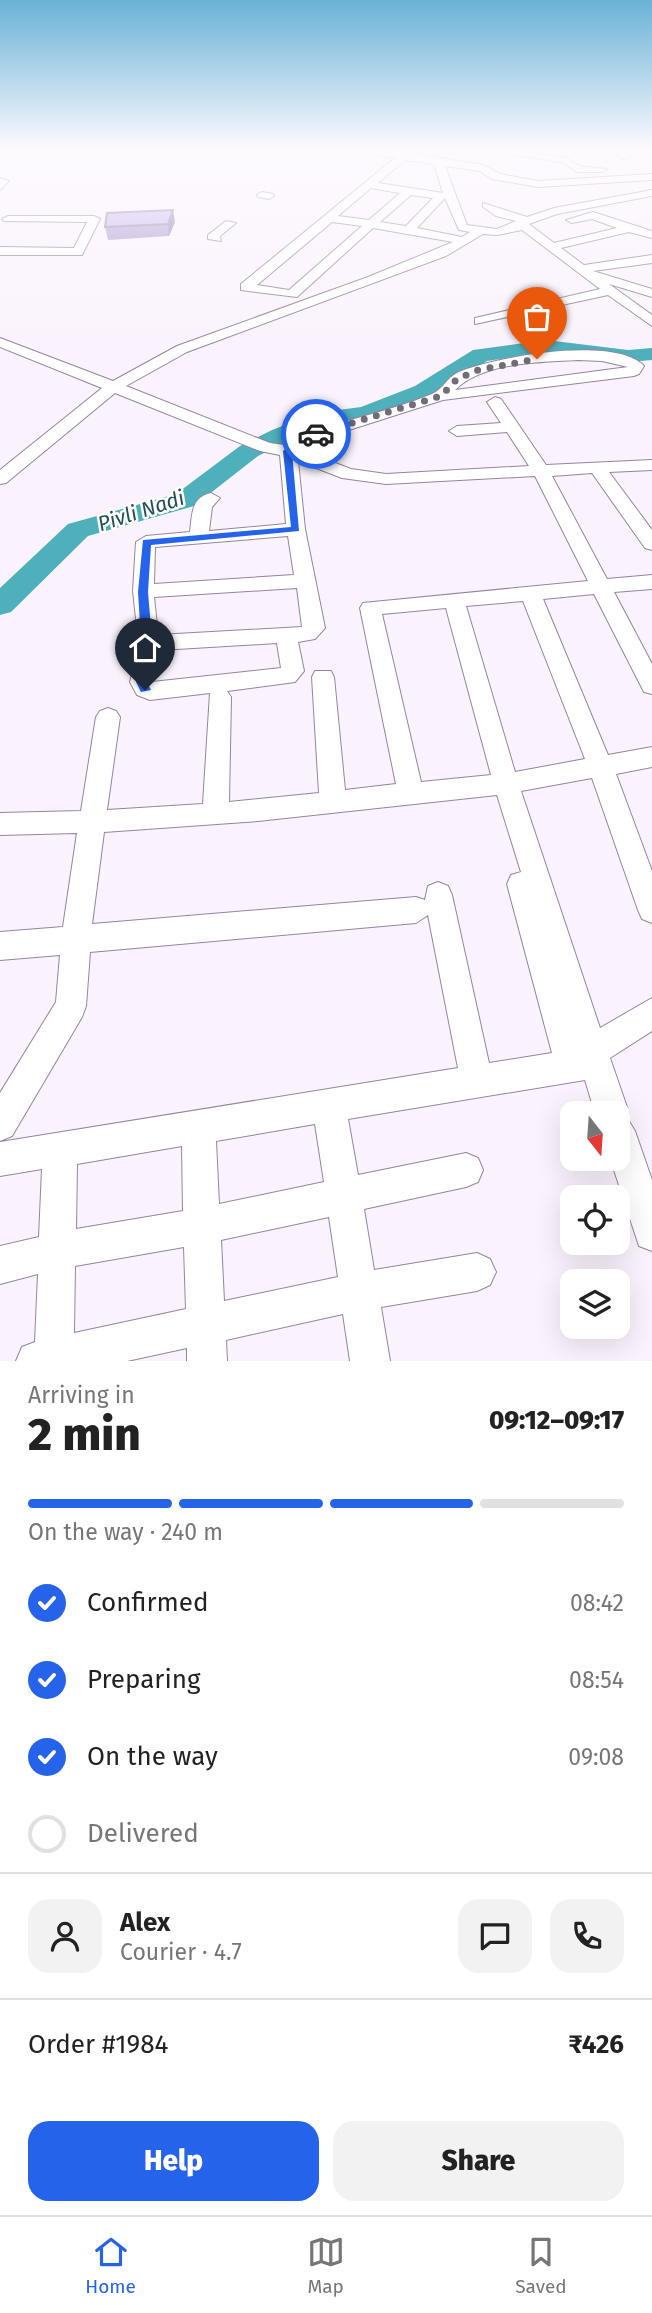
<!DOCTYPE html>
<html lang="en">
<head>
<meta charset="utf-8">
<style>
	:root { --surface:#fff; --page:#f2f2f2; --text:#222; --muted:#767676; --line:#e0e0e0; --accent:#2563eb }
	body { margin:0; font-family:"Fira Sans",sans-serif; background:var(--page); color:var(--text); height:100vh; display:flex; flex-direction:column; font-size:26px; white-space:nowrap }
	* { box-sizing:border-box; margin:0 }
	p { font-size:23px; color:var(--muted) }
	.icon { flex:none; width:38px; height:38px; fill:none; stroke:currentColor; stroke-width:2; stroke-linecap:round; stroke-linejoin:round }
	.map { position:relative; height:1361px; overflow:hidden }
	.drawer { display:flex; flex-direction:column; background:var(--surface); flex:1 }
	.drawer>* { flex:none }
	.needle { width:46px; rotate:163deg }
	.fabs { position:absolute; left:560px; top:1101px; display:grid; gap:14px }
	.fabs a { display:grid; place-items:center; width:70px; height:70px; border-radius:14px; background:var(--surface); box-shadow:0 7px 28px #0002; font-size:35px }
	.pin { position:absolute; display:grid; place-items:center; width:60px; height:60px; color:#fff; margin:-72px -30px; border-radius:50% 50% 50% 0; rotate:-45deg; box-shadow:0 0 7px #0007 }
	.pin .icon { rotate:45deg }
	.courier { position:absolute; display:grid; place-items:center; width:70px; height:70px; margin:-35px; border:5px solid #2563eb; border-radius:50%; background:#fff; color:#222; box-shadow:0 2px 9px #0007 }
	.headline em { font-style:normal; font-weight:800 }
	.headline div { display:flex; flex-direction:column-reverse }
	.headline { display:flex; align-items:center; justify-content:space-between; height:119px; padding:0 28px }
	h1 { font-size:46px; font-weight:800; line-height:52px }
	.bar { display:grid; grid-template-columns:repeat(4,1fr); gap:10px 7px; align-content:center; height:84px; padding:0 28px }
	.bar i { height:9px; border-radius:5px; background:var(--line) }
	.bar .active { background:var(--accent) }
	.bar p { grid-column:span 4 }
	.line { display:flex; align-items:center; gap:18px; padding:0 28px; border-top:2px solid var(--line) }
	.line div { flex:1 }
	.round { display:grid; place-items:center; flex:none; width:74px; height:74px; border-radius:21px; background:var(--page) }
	ol { padding:0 28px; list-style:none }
	li { display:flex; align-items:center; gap:21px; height:77px }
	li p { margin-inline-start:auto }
	li .icon { padding:7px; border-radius:50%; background:var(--accent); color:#fff; stroke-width:4 }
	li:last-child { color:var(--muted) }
	li i { width:38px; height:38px; border:4px solid var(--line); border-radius:50% }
	.primary-button { display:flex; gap:14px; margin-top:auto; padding:14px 28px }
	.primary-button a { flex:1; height:80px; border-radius:21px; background:var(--accent); color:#fff; font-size:28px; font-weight:800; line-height:80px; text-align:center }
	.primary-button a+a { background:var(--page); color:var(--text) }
	.dock { display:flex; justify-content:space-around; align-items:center; height:98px; border-top:2px solid var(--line); background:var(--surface); font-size:19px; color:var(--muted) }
	.dock a { display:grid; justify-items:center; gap:4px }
	.dock .active { color:var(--accent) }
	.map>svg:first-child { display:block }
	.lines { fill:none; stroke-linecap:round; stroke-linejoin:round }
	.river { fill:#4eb0ba; fill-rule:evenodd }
	.minor-casing { stroke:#94859c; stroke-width:2 }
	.minor { fill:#fff; fill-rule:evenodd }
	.wall { fill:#aa96ce }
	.shaded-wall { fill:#8b7aa7 }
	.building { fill:#c6afef; stroke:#8b7aa7; stroke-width:2 }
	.route { fill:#2563eb }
	.done { stroke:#726c76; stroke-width:7; stroke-dasharray:0 12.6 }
	.labels { text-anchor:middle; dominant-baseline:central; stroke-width:5; stroke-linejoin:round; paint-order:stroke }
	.far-water-label { font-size:21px; font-style:italic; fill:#224e52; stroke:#fff }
</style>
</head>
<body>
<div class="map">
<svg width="652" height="1361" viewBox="0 0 652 1361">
	<rect width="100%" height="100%" fill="#faf3fd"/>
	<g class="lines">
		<path class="river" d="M 546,340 L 628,350 L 652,348 L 652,360 L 628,362 L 546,352 L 487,361 L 431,396 L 373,419 L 328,425 L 290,440 L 258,456 L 194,506 L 88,536 L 11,612 L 0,615 L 0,588 L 68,524 L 176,494 L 240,446 L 272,430 L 316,413 L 361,407 L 415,386 L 473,350 Z"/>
		<g class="minor-casing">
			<g id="minor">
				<path d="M 343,148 L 405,152 L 483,165 L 500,174 L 538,181 L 652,174 L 652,180 L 538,187 L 492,179 L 480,171 L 445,166 L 467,225 L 497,229 L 516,221 L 496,216 L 483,207 L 483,203 L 527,217 L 554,208 L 652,190 L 652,196 L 557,214 L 529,224 L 554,243 L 617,228 L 592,219 L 572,223 L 566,220 L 593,212 L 652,231 L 652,238 L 629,232 L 561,248 L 584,265 L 652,255 L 652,263 L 593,271 L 652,289 L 652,297 L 609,284 L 652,315 L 652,326 L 608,295 L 475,324 L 475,318 L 600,289 L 522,230 L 497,235 L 483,234 L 446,256 L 187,352 L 126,386 L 270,443 L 284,445 L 293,436 C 339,422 388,412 432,394 C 442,390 447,378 457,373 C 492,357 615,335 644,366 L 639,374 L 634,376 L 443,400 L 305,444 L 299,449 L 351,469 L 386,474 L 529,466 L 507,432 L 457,436 L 449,431 L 457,426 L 501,423 L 487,402 L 495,397 L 501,399 L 546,465 L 652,460 L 652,470 L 609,472 L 652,530 L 652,550 L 645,548 L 592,473 L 552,476 L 607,579 L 652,575 L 652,589 L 614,592 L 652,664 L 652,694 L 644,692 L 594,594 L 543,599 L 608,755 L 652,747 L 652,767 L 616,774 L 652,871 L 652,923 L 642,919 L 638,910 L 592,778 L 521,791 L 600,1028 L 652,998 L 652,1031 L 610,1058 L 629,1113 L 627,1118 L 635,1131 L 652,1180 L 652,1251 L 639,1246 L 610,1158 L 618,1158 L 618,1113 L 595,1113 L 585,1080 L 348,1119 L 358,1175 L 466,1153 L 478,1158 L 483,1170 L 478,1182 L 466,1187 L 364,1209 L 374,1270 L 477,1253 L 490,1259 L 496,1272 L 490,1285 L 477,1291 L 381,1307 L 390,1361 L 350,1361 L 343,1314 L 226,1340 L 227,1361 L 187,1361 L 187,1348 L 127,1361 L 16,1361 L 22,1347 L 35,1342 L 38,1274 L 0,1284 L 0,1246 L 39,1237 L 42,1169 L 0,1176 L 0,1142 L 458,1068 L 428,915 L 416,923 L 90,952 L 86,1006 L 82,1017 L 12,1136 L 0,1141 L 0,1093 L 56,1002 L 60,955 L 0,960 L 0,932 L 63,927 L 77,833 L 0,835 L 0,813 L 81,811 L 96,717 L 100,711 L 108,708 L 116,711 L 120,717 L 107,810 L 203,804 L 210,693 L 150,700 L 137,695 L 130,682 L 139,646 L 133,591 L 136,542 L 146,536 L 190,532 C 192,515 191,497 211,493 L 220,498 L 212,507 L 209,531 L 286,524 L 280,455 L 260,451 L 115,393 L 6,483 L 0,484 L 0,470 L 102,388 L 0,347 L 0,338 L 113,381 L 177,346 L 368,277 L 453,242 L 373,228 L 297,297 L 241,290 L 241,284 L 395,158 ZM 405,160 L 434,164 L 443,193 L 378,183 ZM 371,188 L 400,193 L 369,220 L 338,216 ZM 411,195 L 433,198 L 406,226 L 380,222 ZM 445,198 L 459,230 L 470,232 L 462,237 L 417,228 ZM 332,222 L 362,226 L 289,290 L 257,285 ZM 578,360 L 602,361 L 628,367 L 455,390 C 483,362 541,362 578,360 ZM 298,461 L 342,478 L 386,484 L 535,476 L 588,581 L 363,603 L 360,608 L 396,784 L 345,790 L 334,677 L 331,671 L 315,671 L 312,677 L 319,793 L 229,802 L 231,697 L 227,691 L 295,682 L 304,671 L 298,642 L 315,639 L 325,628 L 305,529 ZM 288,536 L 294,575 L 154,584 L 155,547 ZM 297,588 L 302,627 L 158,635 L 154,597 ZM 523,601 L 585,759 L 515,772 L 466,606 ZM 446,608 L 491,775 L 421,782 L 382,614 ZM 277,643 L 281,668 L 152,682 L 160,650 ZM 497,795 L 521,872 L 511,875 L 507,884 L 552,1053 L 489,1063 L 452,895 L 448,886 L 438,882 L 428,886 L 425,900 L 416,897 L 92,924 L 104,832 L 258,821 ZM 315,1124 L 324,1182 L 219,1204 L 216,1141 ZM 182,1146 L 183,1211 L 76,1229 L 77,1164 ZM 329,1217 L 338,1277 L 224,1301 L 221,1240 ZM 184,1247 L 186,1309 L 74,1333 L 75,1266 Z"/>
				<path d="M 476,148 L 502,148 L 567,158 L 579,166 L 607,169 L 602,172 L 577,172 L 564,163 Z"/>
				<path d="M 608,148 L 620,148 L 630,157 L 622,159 Z"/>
				<path d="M 0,178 L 9,181 L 0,190 Z"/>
				<path d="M 262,192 L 273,194 L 274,196 L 269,199 L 258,197 L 257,195 Z"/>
				<path d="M 8,216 L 94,216 L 100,219 L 82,255 L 0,255 L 0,247 L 74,248 L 87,222 L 4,221 L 2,219 Z"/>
				<path d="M 226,221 L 236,223 L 220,236 L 221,241 L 208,239 L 208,235 Z"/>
			</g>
		</g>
		<use href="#minor" class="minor"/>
	</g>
	<path class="wall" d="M 175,222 L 169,236 L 108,240 L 105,227 Z"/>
	<path class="shaded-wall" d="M 173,210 L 175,222 L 169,236 L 168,224 Z"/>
	<path class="building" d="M 173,210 L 168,224 L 105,227 L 107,213 Z"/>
	<linearGradient id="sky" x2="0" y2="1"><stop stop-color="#6ab2d6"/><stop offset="0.44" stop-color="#fdfafe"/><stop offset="1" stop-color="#fdfafe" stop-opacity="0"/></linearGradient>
	<rect width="652" height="339" fill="url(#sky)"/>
	<path class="route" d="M 316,431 L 319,436 L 302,442 L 292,452 L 299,531 L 151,545 L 148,592 L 152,639 L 156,645 L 147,682 L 151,690 L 141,692 L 136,682 L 145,646 L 141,640 L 138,592 L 143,540 L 291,527 L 283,451 L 296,438 Z"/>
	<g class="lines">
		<path class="done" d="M 316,434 L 441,396 L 457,379 L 478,370 L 537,359"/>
	</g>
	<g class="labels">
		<g class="far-water-label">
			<text transform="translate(141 511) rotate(-18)">Pivli Nadi</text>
		</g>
	</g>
</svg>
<div class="fabs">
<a><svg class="needle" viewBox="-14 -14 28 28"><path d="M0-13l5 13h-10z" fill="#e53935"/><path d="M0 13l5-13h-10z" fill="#767676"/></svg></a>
<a><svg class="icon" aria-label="locate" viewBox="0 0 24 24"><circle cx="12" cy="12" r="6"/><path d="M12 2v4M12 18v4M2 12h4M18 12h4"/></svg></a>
<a><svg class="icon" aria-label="layers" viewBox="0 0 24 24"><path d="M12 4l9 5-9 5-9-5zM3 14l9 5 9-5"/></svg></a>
</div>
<div class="pin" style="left:537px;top:359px;background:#ea580c"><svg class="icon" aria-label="bag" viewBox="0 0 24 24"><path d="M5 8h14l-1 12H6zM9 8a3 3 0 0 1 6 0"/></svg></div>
<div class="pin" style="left:145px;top:690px;background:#1f2937"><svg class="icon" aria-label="home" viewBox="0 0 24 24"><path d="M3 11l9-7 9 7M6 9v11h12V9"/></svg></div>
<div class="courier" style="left:316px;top:434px"><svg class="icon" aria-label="car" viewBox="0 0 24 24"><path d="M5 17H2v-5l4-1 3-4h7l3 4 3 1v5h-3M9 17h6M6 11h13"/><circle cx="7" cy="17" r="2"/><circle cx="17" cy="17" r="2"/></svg></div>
</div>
<section class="drawer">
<div class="headline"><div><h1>2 min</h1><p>Arriving in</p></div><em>09:12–09:17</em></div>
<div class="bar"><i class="active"></i><i class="active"></i><i class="active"></i><i></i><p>On the way · 240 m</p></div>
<ol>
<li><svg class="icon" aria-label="check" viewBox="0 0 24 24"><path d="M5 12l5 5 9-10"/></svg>Confirmed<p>08:42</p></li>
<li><svg class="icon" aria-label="check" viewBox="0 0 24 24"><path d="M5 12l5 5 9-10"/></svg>Preparing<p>08:54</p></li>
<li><svg class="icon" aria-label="check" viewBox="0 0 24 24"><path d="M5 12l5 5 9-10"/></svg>On the way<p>09:08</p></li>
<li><i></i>Delivered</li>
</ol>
<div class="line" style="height:126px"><a class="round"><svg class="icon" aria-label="person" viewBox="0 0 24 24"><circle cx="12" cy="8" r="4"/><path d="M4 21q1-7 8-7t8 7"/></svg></a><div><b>Alex</b><p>Courier · 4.7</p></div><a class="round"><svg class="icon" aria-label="chat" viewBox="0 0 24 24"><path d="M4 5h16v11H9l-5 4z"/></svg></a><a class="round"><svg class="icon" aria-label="phone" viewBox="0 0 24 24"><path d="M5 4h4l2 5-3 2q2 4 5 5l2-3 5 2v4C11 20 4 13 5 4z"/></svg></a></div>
<div class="line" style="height:91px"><div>Order #1984</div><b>₹426</b></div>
<div class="primary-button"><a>Help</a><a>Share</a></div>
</section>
<nav class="dock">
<a class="active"><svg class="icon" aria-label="home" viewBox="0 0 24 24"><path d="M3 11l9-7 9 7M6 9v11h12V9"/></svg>Home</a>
<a><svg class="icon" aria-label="map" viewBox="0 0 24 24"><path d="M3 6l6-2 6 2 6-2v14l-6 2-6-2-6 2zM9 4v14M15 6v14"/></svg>Map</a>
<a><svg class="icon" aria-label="saved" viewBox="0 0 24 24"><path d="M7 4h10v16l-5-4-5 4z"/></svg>Saved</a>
</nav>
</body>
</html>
